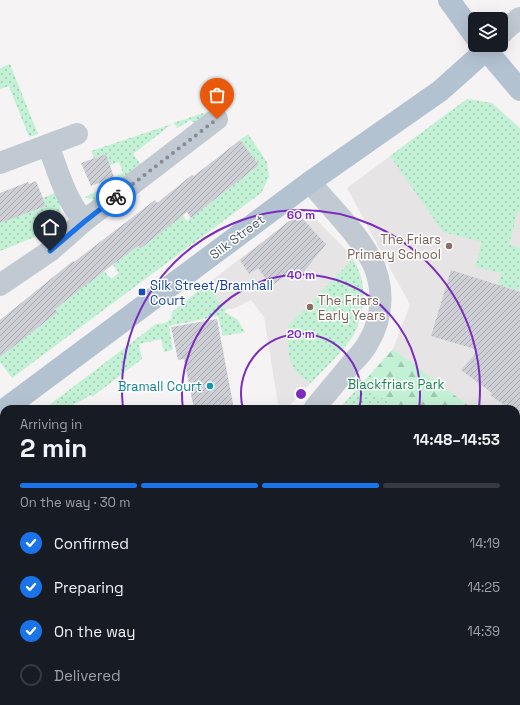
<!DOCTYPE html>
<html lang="en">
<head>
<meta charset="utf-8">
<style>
	:root { --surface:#171b24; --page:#242831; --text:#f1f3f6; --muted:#9ea1a6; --line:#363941; --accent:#1a73e8 }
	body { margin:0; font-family:"Space Grotesk",sans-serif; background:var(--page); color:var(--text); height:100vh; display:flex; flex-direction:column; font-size:15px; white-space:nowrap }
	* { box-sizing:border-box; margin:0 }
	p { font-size:13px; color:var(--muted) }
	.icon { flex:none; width:22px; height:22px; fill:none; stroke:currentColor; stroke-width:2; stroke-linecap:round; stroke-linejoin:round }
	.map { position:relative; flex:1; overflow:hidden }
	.details { position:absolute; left:0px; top:405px; width:520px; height:300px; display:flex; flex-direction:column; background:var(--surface); border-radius:12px 12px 0 0; box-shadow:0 4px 16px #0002 }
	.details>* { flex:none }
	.tools { position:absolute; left:468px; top:12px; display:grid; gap:8px }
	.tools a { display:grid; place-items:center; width:40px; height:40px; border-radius:6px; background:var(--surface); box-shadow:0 4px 16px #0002; font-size:20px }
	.pin { position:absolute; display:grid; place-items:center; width:34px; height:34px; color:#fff; margin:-41px -17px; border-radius:50% 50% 50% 0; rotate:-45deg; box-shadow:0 0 4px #0007 }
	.pin .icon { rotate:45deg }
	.courier { position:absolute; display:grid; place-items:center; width:40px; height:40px; margin:-20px; border:3px solid #1a73e8; border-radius:50%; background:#fff; color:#222; box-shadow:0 1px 5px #0007 }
	.summary em { font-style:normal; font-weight:800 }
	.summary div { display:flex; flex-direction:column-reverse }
	.summary { display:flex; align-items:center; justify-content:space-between; height:68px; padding:0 20px }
	h1 { font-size:26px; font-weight:800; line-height:30px }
	.bar { display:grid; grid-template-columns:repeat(4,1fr); gap:6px 4px; align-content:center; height:48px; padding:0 20px }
	.bar i { height:5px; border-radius:3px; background:var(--line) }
	.bar .current { background:var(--accent) }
	.bar p { grid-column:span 4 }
	ol { padding:0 20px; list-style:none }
	li { display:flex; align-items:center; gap:12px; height:44px }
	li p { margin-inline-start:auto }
	li .icon { padding:4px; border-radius:50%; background:var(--accent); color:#fff; stroke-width:4 }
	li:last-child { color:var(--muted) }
	li i { width:22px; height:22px; border:2px solid var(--line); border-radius:50% }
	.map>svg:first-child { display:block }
	.education { fill:#e6e4e5 }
	.green { fill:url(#green-dots) }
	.forest { fill:url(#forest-firs) }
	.pitch { fill:#c3f1d5 }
	.building { fill:url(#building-hatch) }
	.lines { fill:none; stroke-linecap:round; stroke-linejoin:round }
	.minor { stroke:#c1cad2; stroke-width:22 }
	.major { stroke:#b3c2d1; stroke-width:22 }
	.done { stroke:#868d94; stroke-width:4; stroke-dasharray:0 7.2 }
	.route { stroke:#1a73e8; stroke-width:5 }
	.ring { fill:none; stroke:#7b2cbf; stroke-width:2 }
	.education-dot { fill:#8d6e63; stroke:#fff; stroke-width:1.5 }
	.transit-dot { fill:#1a4fb4; stroke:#fff; stroke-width:1.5 }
	.culture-dot { fill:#0f9aa8; stroke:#fff; stroke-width:1.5 }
	.labels { text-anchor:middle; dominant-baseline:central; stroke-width:3; stroke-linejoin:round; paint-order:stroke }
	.street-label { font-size:13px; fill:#4a5661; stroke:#fff }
	.education-label { font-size:13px; fill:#785e54; stroke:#fff; text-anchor:end }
	.transit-label { font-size:13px; fill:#164399; stroke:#fff; text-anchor:start }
	.park-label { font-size:13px; fill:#17864f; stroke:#fff }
	.culture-label { font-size:13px; fill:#0d838f; stroke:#fff; text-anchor:end }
	.centre { fill:#7b2cbf; stroke:#fff; stroke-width:2 }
	.ring-label { font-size:12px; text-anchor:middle; font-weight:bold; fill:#7b2cbf; stroke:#fff; stroke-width:3; stroke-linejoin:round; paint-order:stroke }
</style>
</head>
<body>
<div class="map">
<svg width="520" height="705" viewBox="0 0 520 705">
	<defs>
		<pattern id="green-dots" width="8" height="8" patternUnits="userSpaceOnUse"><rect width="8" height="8" fill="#c3f1d5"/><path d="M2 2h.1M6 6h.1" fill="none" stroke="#a0c6b0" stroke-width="1.8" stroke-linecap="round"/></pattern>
		<pattern id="forest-firs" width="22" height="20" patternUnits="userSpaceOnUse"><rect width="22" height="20" fill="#c3f1d5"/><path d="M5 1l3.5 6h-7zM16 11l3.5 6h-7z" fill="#a0c6b0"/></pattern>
		<pattern id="building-hatch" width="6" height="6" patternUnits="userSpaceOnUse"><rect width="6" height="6" fill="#cdcfd5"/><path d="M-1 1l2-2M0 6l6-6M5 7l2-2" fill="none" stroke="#a8abb0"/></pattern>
	</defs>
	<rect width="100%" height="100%" fill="#f5f3f3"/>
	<g class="education">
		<path d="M 467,99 L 492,103 L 520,128 L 520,433 L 516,434 L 516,409 L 473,409 L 393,349 L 410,305 L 347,188 Z"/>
		<path d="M 304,210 L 307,210 L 350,254 L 357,266 L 362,281 L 364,294 L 363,305 L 355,332 L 343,349 L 288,407 L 278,404 L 264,317 L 251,300 L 233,309 L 227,309 L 220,303 L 207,284 Z"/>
	</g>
	<g class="green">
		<path d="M 10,64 L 38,134 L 29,137 L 9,86 L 0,89 L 0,68 Z"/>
		<path d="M 467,99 L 492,103 L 520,129 L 520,211 L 518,211 L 509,244 L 520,248 L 520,283 L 518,291 L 498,285 L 501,273 L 475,267 L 482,242 L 443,232 L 390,156 Z"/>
		<path d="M 210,111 L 195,123 L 190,120 L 178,128 L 173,123 Z"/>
		<path d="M 172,124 L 133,154 L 142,166 L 98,200 L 89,199 L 85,197 L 101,189 L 99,183 L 123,173 L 119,162 L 110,165 L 106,154 L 94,158 L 91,151 Z"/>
		<path d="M 248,134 L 267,162 L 269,177 L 261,193 L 12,378 L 0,362 L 0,357 L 8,351 L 4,345 L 19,342 L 58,312 L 50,303 L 104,271 L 111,279 L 119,273 L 113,265 L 126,255 L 118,246 L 130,236 L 140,249 L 178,219 L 175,205 L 187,221 L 259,165 L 240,140 Z"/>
		<path d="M 57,192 C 60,204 65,220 54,229 L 0,251 L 0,223 L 19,207 L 22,215 L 46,206 L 43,198 Z"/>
		<path d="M 353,259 C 364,278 366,297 360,318 C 358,322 358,328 355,332 C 348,347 323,370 311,383 C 284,366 289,353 288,326 Z"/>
		<path d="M 207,284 L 220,303 L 227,309 L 224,312 L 237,319 L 245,332 L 223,336 L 218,316 L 169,326 L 173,350 L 164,352 L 161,339 L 139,344 L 142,359 L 92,397 L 91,395 L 73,405 L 73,409 L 44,409 L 156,324 L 165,323 L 171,319 L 172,312 Z"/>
		<path d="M 393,349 L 473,409 L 339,409 Z"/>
		<path d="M 520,433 L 520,705 L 473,705 L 470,701 L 516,701 L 516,434 Z"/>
		<path d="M 90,701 L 140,701 L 138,705 L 86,705 Z"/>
		<path d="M 157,701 L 201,701 L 193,705 L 153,705 Z"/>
		<path d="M 246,701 L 281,701 L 285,705 L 256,705 L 254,702 L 249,705 Z"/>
	</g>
	<g class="forest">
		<path d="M 393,349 L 473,409 L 397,409 L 362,384 Z"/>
		<path d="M 520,433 L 520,485 L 516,483 L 516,434 Z"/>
		<path d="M 470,701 L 509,701 L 513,705 L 473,705 Z"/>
	</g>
	<path class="pitch" d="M 520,590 L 520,665 L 516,661 L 516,593 Z"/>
	<g class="building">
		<path d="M 240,140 L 259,165 L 191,218 L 187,212 L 140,249 L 138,246 L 104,271 L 55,309 L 58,312 L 0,357 L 0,320 L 73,261 L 74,262 L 155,200 L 157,203 L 192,175 L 194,176 Z"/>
		<path d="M 106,154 L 114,177 L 91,186 L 81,163 Z"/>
		<path d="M 36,181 L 46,206 L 0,223 L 0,193 L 28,182 L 29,184 Z"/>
		<path d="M 298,214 L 326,244 L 299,278 L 292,271 L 271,286 L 258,268 L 249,274 L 240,260 Z"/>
		<path d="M 451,270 L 520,292 L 520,415 L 516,413 L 516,409 L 510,409 L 490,395 L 492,393 L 461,370 L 478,350 L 431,336 Z"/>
		<path d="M 217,319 L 234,409 L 194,409 L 184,359 L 178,360 L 171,327 Z"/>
	</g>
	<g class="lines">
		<g class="minor">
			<path d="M 501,34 L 509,26 L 520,18"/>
			<path d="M 48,145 C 58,171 65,199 84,221"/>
			<path d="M 0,163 L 77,134"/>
			<path d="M 310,182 C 329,206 355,230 369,256 C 385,283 384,317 368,343 C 364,351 357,358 351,364 C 339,379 326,394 314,409"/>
			<path d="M 0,285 L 50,251 L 84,221 L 217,119"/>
			<path d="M 442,701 L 446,705"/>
			<path d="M 57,705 L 60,701"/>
			<path d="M 344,705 L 349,701"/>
		</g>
		<g class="major">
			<path d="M 449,0 L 475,36"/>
			<path d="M 482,45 L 520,90"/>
			<path d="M 5,409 L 310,182 L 440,91 L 486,50"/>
		</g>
	</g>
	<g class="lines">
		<path class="done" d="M 116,197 L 217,119"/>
		<path class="route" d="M 50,251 L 84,222 L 116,197"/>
	</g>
	<g class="ring">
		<path d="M243 409A60 60 0 1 1 359 409"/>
		<path d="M183 409A119 119 0 1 1 419 409"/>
		<path d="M123 408A179 179 0 1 1 479 408"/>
	</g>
	<g class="education-dot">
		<circle cx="449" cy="246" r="4"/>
		<circle cx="310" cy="307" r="4"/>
	</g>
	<rect class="transit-dot" x="138" y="288" width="8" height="8" rx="2"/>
	<circle class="culture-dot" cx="210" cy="386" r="4"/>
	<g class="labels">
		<g class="street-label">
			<text transform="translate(237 237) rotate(-37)">Silk Street</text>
		</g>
		<g class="education-label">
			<text x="441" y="239">The Friars<tspan x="441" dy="15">Primary School</tspan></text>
			<text x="318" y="300" text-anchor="start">The Friars<tspan x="318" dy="15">Early Years</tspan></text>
		</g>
		<g class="transit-label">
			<text x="150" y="285">Silk Street/Bramhall<tspan x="150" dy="15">Court</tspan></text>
		</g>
		<g class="park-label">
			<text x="396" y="384">Blackfriars Park</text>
		</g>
		<g class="culture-label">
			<text x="202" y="386">Bramall Court</text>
		</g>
	</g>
	<circle cx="301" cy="394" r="6" class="centre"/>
	<g class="ring-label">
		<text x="301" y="219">60 m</text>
		<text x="301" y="279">40 m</text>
		<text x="301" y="338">20 m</text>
	</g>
</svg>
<div class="tools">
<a><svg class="icon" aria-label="layers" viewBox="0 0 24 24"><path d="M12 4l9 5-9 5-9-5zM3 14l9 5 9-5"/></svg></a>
</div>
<div class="pin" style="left:217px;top:119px;background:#ea580c"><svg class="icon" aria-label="bag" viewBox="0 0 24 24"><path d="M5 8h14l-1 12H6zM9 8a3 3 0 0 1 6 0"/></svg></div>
<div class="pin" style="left:50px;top:251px;background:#1f2937"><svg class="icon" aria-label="home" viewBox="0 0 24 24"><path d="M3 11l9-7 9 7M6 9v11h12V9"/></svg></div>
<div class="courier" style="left:116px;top:197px"><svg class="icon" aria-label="bike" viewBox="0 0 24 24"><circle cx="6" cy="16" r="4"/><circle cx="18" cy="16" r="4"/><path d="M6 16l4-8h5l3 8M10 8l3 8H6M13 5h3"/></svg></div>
<section class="details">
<div class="summary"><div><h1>2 min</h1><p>Arriving in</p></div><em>14:48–14:53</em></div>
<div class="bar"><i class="current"></i><i class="current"></i><i class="current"></i><i></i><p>On the way · 30 m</p></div>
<ol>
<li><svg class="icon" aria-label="check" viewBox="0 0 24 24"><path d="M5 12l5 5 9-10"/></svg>Confirmed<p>14:19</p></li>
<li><svg class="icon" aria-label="check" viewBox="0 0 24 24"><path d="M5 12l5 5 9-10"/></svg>Preparing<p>14:25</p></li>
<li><svg class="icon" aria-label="check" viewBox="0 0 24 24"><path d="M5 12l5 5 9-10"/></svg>On the way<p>14:39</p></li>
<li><i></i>Delivered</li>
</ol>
</section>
</div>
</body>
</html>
